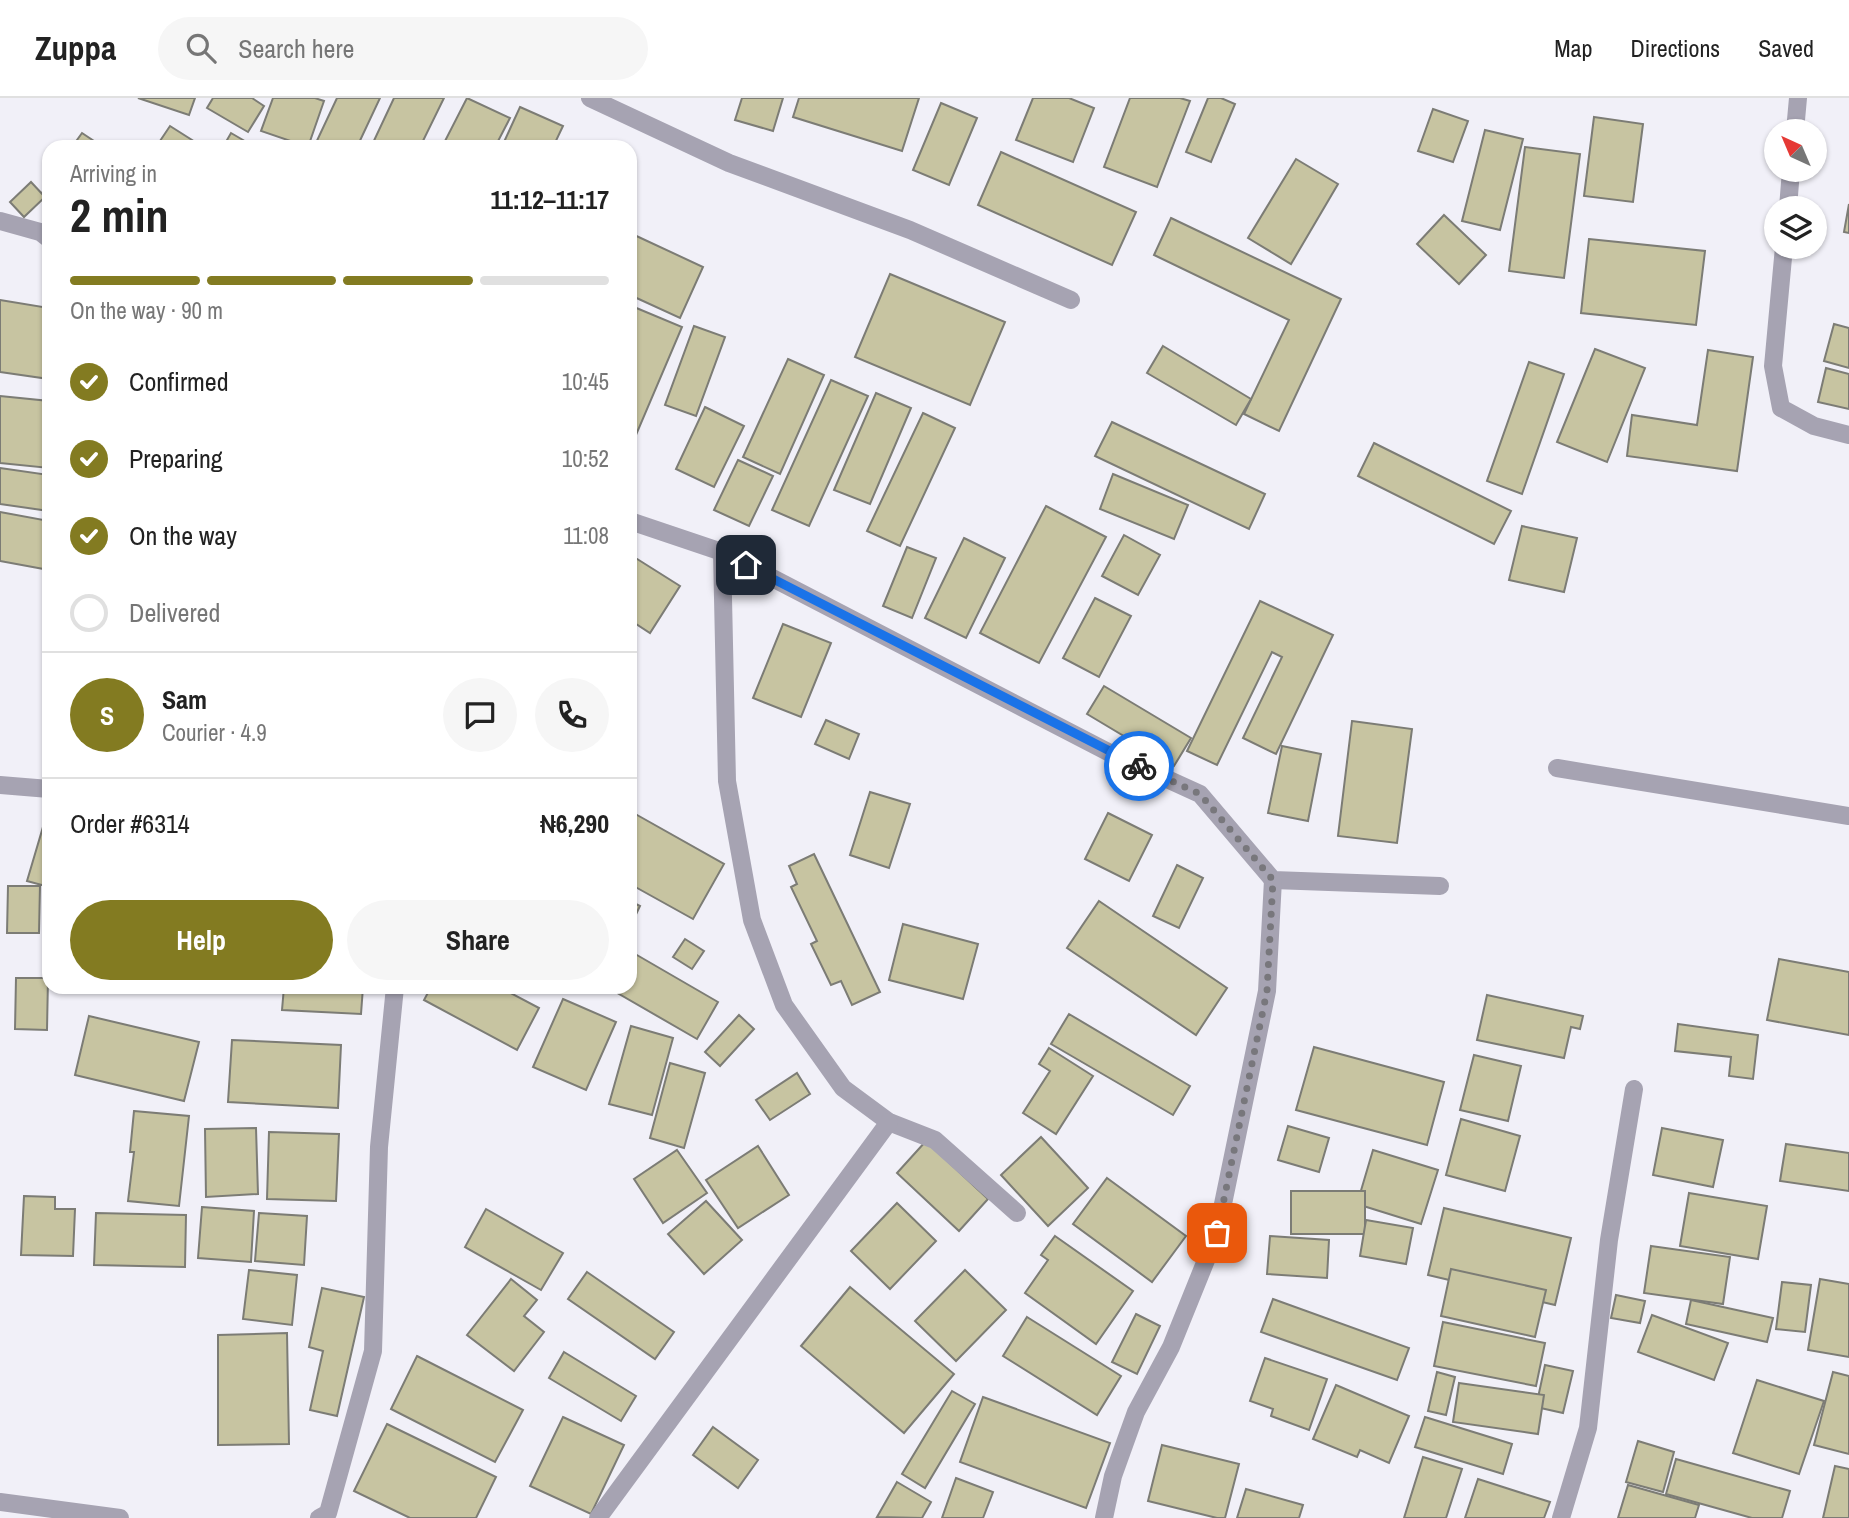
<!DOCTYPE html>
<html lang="en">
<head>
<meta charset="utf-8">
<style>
	:root { --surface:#fff; --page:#f6f6f6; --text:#222; --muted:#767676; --line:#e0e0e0; --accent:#837b21 }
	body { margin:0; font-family:"Archivo Narrow",sans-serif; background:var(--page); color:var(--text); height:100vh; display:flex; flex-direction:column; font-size:26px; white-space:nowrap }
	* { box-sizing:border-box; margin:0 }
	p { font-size:23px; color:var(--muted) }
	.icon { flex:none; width:38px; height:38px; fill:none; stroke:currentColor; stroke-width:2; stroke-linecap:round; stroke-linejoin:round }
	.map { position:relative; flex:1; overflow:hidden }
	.side { position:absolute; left:42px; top:42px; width:595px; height:854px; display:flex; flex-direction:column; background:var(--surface); border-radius:21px; box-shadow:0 2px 5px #0004 }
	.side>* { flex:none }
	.needle { width:46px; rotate:316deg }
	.tools { position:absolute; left:1764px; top:21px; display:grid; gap:14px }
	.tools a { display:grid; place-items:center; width:63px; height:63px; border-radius:50%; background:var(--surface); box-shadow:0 2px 5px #0004; font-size:35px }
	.pin { position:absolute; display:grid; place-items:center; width:60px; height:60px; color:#fff; margin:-30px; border-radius:14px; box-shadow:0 4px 10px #0006 }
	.courier { position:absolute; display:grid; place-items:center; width:70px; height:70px; margin:-35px; border:5px solid #1a73e8; border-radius:50%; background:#fff; color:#222; box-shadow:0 2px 9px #0007 }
	.head em { font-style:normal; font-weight:700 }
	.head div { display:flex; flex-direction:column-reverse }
	.head { display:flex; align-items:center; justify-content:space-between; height:119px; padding:0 28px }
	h1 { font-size:46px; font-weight:700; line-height:52px }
	.bar { display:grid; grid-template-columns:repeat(4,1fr); gap:10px 7px; align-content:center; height:84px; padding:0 28px }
	.bar i { height:9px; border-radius:5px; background:var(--line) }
	.bar .on { background:var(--accent) }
	.bar p { grid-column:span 4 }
	.line { display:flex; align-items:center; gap:18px; padding:0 28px; border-top:2px solid var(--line) }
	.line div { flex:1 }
	.round { display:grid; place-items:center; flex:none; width:74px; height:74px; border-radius:37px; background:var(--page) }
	ol { padding:0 28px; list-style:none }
	li { display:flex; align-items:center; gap:21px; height:77px }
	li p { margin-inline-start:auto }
	li .icon { padding:7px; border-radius:50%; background:var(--accent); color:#fff; stroke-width:4 }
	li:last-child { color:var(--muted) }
	li i { width:38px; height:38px; border:4px solid var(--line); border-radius:50% }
	.action { display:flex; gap:14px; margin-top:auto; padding:14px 28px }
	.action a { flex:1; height:80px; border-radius:42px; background:var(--accent); color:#fff; font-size:28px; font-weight:700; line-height:80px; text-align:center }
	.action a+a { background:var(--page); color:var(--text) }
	header { display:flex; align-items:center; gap:42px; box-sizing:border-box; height:98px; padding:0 35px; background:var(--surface); border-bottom:2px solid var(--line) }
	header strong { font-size:33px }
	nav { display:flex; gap:38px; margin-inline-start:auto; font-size:24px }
	.search { width:490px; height:63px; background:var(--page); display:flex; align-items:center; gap:18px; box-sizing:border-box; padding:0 24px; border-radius:38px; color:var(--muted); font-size:26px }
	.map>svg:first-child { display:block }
	.building { fill:#c7c4a1; stroke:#7c7c75; stroke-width:2 }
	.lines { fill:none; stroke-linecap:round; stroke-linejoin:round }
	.minor { stroke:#a6a3b2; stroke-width:18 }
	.done { stroke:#78777c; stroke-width:7; stroke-dasharray:0 12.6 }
	.route { stroke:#1a73e8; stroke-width:9 }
</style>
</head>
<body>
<header>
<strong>Zuppa</strong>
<div class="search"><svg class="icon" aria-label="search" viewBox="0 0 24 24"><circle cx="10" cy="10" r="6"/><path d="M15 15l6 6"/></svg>Search here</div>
<nav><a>Map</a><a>Directions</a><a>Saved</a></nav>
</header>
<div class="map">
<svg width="1849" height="1420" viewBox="0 0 1849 1420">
	<rect width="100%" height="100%" fill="#f1f0f8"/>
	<g class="building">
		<path d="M 138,0 L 195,0 L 189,17 Z"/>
		<path d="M 213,0 L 252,0 L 264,8 L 248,34 L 207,10 Z"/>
		<path d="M 273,0 L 315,0 L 324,3 L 308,49 L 261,33 Z"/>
		<path d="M 337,0 L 380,0 L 357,49 L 314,49 Z"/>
		<path d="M 394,0 L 444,0 L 420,49 L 371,49 Z"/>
		<path d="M 467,0 L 510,20 L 495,49 L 457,49 L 445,43 Z"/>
		<path d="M 742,0 L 783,0 L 773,33 L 735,22 Z"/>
		<path d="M 799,0 L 919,0 L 902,53 L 793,19 Z"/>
		<path d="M 1033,0 L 1069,0 L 1094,10 L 1073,64 L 1016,42 Z"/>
		<path d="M 1130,0 L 1180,0 L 1190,3 L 1157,89 L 1104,69 Z"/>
		<path d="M 1208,0 L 1221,0 L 1235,6 L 1211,64 L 1186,54 Z"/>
		<path d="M 941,5 L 977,20 L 949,87 L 913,72 Z"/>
		<path d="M 520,9 L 563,28 L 553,49 L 516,49 L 504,44 Z"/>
		<path d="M 1433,11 L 1468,23 L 1453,64 L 1418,53 Z"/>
		<path d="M 1594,19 L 1643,26 L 1633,104 L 1584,98 Z"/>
		<path d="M 170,28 L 203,49 L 156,49 Z"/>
		<path d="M 1485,32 L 1523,41 L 1500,132 L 1462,123 Z"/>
		<path d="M 82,35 L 103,49 L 72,49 Z"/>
		<path d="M 231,35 L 255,49 L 223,49 Z"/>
		<path d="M 1525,49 L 1580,56 L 1564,180 L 1509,173 Z"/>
		<path d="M 1001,54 L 1136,114 L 1112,167 L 978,107 Z"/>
		<path d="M 1296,61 L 1338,86 L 1291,166 L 1248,140 Z"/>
		<path d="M 31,84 L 45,99 L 24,119 L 10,104 Z"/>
		<path d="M 49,84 L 49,100 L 42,95 Z"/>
		<path d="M 1849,106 L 1849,135 L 1844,134 Z"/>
		<path d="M 1444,117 L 1486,157 L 1459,186 L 1417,146 Z"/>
		<path d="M 1171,120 L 1341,201 L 1279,333 L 1244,316 L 1289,222 L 1154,157 Z"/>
		<path d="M 630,135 L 703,169 L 680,220 L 630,197 Z"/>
		<path d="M 1589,141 L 1705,153 L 1696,227 L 1581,215 Z"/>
		<path d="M 890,176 L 1005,224 L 970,307 L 855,259 Z"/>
		<path d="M 0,202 L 49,210 L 49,281 L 0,274 Z"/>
		<path d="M 634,209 L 682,229 L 636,337 L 630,334 L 630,219 Z"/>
		<path d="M 1834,226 L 1849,230 L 1849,270 L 1824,263 Z"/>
		<path d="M 694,228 L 725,239 L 696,318 L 665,307 Z"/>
		<path d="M 1163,248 L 1251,301 L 1236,327 L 1147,275 Z"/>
		<path d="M 1595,251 L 1645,270 L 1607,364 L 1557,344 Z"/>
		<path d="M 1708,252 L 1753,259 L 1737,373 L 1627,358 L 1632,317 L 1697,327 Z"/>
		<path d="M 788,261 L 824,277 L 780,376 L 743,359 Z"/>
		<path d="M 1529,264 L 1564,276 L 1522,396 L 1487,383 Z"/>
		<path d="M 1826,270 L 1849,276 L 1849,311 L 1818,304 Z"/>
		<path d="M 831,282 L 868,298 L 809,428 L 772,412 Z"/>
		<path d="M 876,295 L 911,310 L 870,406 L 834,392 Z"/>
		<path d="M 0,298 L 49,303 L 49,370 L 0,365 Z"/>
		<path d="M 705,309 L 744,328 L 714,389 L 676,371 Z"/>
		<path d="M 923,315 L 955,330 L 900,448 L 867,433 Z"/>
		<path d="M 1112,324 L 1265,396 L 1249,431 L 1095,358 Z"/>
		<path d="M 1374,345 L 1511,413 L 1494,446 L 1358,378 Z"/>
		<path d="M 738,362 L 773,378 L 749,428 L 714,412 Z"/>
		<path d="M 0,370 L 49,377 L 49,413 L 0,406 Z"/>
		<path d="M 1113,376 L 1188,407 L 1174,441 L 1100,411 Z"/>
		<path d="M 1046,408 L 1106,439 L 1039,565 L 980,535 Z"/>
		<path d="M 0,414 L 49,423 L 49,472 L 0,463 Z"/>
		<path d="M 1522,428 L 1577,440 L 1564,494 L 1509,482 Z"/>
		<path d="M 1124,437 L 1160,457 L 1138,497 L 1102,478 Z"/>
		<path d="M 964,440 L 1005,460 L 966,540 L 925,520 Z"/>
		<path d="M 907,449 L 936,460 L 912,520 L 883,508 Z"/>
		<path d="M 634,459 L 680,488 L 650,535 L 630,522 L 630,465 Z"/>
		<path d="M 1095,500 L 1131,518 L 1099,579 L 1063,560 Z"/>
		<path d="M 1260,503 L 1333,537 L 1276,656 L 1243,640 L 1282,559 L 1272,554 L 1217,667 L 1187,653 Z"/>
		<path d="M 783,526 L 831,545 L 801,619 L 753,600 Z"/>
		<path d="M 1104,588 L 1191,640 L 1174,668 L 1087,616 Z"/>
		<path d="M 826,622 L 859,636 L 849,661 L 815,646 Z"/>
		<path d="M 1352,623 L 1412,631 L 1397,745 L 1338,738 Z"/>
		<path d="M 1282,648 L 1321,656 L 1308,723 L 1268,715 Z"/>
		<path d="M 870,694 L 910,706 L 889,770 L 850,757 Z"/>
		<path d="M 630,713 L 724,766 L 693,821 L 630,786 Z"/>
		<path d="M 1108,715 L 1152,737 L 1129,783 L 1085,761 Z"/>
		<path d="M 43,729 L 49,730 L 49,789 L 27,783 Z"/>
		<path d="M 814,756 L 880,894 L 852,907 L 841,883 L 831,887 L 811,846 L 817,843 L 791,789 L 797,786 L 789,768 Z"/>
		<path d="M 1177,767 L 1203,780 L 1179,830 L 1153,818 Z"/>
		<path d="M 8,788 L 40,788 L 39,835 L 7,835 Z"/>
		<path d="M 630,803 L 640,808 L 630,829 Z"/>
		<path d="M 1099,803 L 1227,890 L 1196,937 L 1067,850 Z"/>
		<path d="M 903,826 L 978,846 L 963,901 L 889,882 Z"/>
		<path d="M 685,841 L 704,853 L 692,871 L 673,859 Z"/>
		<path d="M 630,853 L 718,904 L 697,941 L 607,889 L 630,889 Z"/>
		<path d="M 1779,861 L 1849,874 L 1849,937 L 1767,922 Z"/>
		<path d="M 16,880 L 48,880 L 47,932 L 15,931 Z"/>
		<path d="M 161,889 L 199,889 L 199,895 L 161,892 Z"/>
		<path d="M 284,889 L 363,889 L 361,916 L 282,912 Z"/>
		<path d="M 431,889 L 499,889 L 539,910 L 517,952 L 424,902 Z"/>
		<path d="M 1487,897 L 1583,918 L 1580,931 L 1571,929 L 1564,960 L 1477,942 Z"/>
		<path d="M 563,901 L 616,924 L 586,992 L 533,969 Z"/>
		<path d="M 1069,916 L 1190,988 L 1173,1017 L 1051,946 Z"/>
		<path d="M 739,917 L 754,931 L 720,968 L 705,954 Z"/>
		<path d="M 89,918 L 199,944 L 184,1003 L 75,977 Z"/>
		<path d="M 1678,926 L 1758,937 L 1753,981 L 1729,978 L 1731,959 L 1675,953 Z"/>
		<path d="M 631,928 L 673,940 L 652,1017 L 609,1006 Z"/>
		<path d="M 232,942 L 341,947 L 338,1010 L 228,1004 Z"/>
		<path d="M 1314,949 L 1444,984 L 1427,1047 L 1296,1012 Z"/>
		<path d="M 1049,950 L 1093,978 L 1056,1036 L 1023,1015 L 1050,973 L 1039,966 Z"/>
		<path d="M 1474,957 L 1521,968 L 1508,1023 L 1460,1012 Z"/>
		<path d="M 670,965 L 705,975 L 684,1050 L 650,1040 Z"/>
		<path d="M 797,975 L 810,996 L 770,1022 L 756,1002 Z"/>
		<path d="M 134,1013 L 189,1018 L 179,1108 L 128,1103 L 134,1054 L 130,1054 Z"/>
		<path d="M 1461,1021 L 1520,1038 L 1505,1093 L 1446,1077 Z"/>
		<path d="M 1288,1028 L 1329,1040 L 1319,1074 L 1278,1062 Z"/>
		<path d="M 256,1030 L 258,1096 L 206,1099 L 205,1031 Z"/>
		<path d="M 1662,1030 L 1723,1042 L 1713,1089 L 1653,1077 Z"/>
		<path d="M 269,1034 L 339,1036 L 336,1103 L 267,1101 Z"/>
		<path d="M 1041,1039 L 1088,1090 L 1048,1128 L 1001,1077 Z"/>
		<path d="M 926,1043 L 988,1101 L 959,1133 L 897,1075 Z"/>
		<path d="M 1786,1046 L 1849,1055 L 1849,1093 L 1780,1083 Z"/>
		<path d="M 758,1048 L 789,1097 L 738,1130 L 706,1082 Z"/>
		<path d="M 677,1052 L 707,1095 L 663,1125 L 634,1081 Z"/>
		<path d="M 1373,1052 L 1438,1072 L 1421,1126 L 1357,1106 Z"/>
		<path d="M 1107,1080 L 1186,1138 L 1152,1184 L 1073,1126 Z"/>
		<rect x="1291" y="1093" width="74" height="43"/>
		<path d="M 1689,1095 L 1767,1108 L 1758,1161 L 1680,1148 Z"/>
		<path d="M 24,1098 L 55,1099 L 55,1111 L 75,1111 L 73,1158 L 21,1157 Z"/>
		<path d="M 706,1103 L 742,1142 L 704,1176 L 668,1136 Z"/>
		<path d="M 897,1105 L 936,1143 L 890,1191 L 851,1153 Z"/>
		<path d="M 202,1109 L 254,1113 L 251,1164 L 198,1160 Z"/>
		<path d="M 1444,1110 L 1571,1140 L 1555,1207 L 1428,1177 Z"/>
		<path d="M 486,1111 L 563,1155 L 541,1192 L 465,1149 Z"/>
		<path d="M 96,1115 L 186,1117 L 185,1169 L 94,1167 Z"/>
		<path d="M 259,1115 L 307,1118 L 304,1167 L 255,1163 Z"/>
		<path d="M 1366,1122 L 1413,1130 L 1406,1166 L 1360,1158 Z"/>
		<path d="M 1055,1138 L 1133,1193 L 1096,1246 L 1025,1195 L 1048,1162 L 1041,1157 Z"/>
		<path d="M 1270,1138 L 1329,1142 L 1327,1180 L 1267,1176 Z"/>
		<path d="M 1651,1148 L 1730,1159 L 1723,1206 L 1644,1195 Z"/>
		<path d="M 1451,1171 L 1546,1192 L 1535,1239 L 1441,1218 Z"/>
		<path d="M 249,1172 L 297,1177 L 292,1227 L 243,1221 Z"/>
		<path d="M 965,1172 L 1006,1212 L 956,1263 L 915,1223 Z"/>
		<path d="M 587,1174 L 674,1234 L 655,1261 L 568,1201 Z"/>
		<path d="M 511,1181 L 537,1202 L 524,1218 L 544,1234 L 514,1273 L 467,1237 Z"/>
		<path d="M 1820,1181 L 1849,1186 L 1849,1259 L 1808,1252 Z"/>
		<path d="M 1782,1184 L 1811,1187 L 1805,1234 L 1776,1231 Z"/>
		<path d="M 850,1189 L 954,1276 L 904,1335 L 801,1248 Z"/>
		<path d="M 322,1190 L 364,1199 L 337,1318 L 310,1312 L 323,1253 L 309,1249 Z"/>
		<path d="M 1616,1197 L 1645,1203 L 1640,1225 L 1611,1220 Z"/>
		<path d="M 1273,1201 L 1409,1250 L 1397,1282 L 1261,1234 Z"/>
		<path d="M 1691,1202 L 1773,1220 L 1767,1244 L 1686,1226 Z"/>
		<path d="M 1136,1216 L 1160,1228 L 1137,1276 L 1112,1264 Z"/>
		<path d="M 1652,1217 L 1728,1245 L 1714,1282 L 1638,1254 Z"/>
		<path d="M 1027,1219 L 1121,1278 L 1097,1317 L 1003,1258 Z"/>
		<path d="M 1443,1224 L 1545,1245 L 1536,1288 L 1434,1268 Z"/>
		<path d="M 287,1235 L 289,1346 L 218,1347 L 218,1237 Z"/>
		<path d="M 564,1254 L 636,1298 L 621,1323 L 549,1280 Z"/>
		<path d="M 417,1258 L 523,1312 L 495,1364 L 391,1311 Z"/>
		<path d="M 1265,1260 L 1327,1281 L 1309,1332 L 1271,1318 L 1273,1311 L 1250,1303 Z"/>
		<path d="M 1545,1267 L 1573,1273 L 1563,1315 L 1536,1309 Z"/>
		<path d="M 1437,1274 L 1455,1279 L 1446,1317 L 1428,1313 Z"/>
		<path d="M 1833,1274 L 1849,1278 L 1849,1356 L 1814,1347 Z"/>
		<path d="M 1757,1282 L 1824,1303 L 1799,1376 L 1733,1355 Z"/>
		<path d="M 1459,1285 L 1544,1297 L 1538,1336 L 1453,1324 Z"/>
		<path d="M 1336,1287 L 1409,1318 L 1389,1365 L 1360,1352 L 1357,1359 L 1313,1341 Z"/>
		<path d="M 952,1293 L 975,1306 L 925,1390 L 902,1376 Z"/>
		<path d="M 983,1299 L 1110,1345 L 1086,1410 L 960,1364 Z"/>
		<path d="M 563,1319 L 624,1347 L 591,1416 L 530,1388 Z"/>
		<path d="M 1425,1319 L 1512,1346 L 1503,1376 L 1415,1349 Z"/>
		<path d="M 387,1326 L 496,1379 L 476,1420 L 410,1420 L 354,1393 Z"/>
		<path d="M 713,1329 L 758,1362 L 738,1390 L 693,1357 Z"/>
		<path d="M 1638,1343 L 1674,1354 L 1663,1394 L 1626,1384 Z"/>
		<path d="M 1162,1347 L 1239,1366 L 1225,1420 L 1217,1420 L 1148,1403 Z"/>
		<path d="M 1423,1359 L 1462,1371 L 1446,1420 L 1404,1420 Z"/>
		<path d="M 1676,1361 L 1790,1393 L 1782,1420 L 1752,1420 L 1666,1396 Z"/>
		<path d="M 1835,1368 L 1849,1371 L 1849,1420 L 1823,1420 Z"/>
		<path d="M 956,1380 L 993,1394 L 983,1420 L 942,1420 Z"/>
		<path d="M 1478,1381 L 1550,1404 L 1544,1420 L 1465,1420 Z"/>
		<path d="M 897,1384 L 931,1404 L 922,1420 L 877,1419 Z"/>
		<path d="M 1628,1387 L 1699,1407 L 1695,1420 L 1618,1420 Z"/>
		<path d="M 1246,1391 L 1303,1407 L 1299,1420 L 1237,1420 Z"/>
	</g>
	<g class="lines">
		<g class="minor">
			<path d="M 590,0 L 729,65 L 910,132 L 1071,202"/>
			<path d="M 1795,33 L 1798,0"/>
			<path d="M 1788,110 L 1791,72"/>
			<path d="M 0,123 L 40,134 L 49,141"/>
			<path d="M 1784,149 L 1773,268 L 1781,310 L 1814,328 L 1849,337"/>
			<path d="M 630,423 L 722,454 L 1110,655 L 1200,696 L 1273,782 L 1440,788"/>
			<path d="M 722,454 L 727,683 L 752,822 L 784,907 L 843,990 L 889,1024 L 935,1042 L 1017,1115"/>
			<path d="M 1557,670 L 1849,718"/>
			<path d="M 0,687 L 49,691"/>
			<path d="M 0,1404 L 120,1420"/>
			<path d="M 319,1420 L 328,1415 L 373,1253 L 379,1049 L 395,889"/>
			<path d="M 598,1420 L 889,1024"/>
			<path d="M 1104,1420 L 1113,1378 L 1136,1314 L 1171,1249 L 1217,1135 L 1267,893 L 1273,782"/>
			<path d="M 1561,1420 L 1588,1330 L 1609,1142 L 1634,991"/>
		</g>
	</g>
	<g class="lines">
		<path class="done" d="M 1139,668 L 1200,696 L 1273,782 L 1267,893 L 1217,1135"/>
		<path class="route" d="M 746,467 L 1139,668"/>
	</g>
</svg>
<div class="tools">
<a><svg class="needle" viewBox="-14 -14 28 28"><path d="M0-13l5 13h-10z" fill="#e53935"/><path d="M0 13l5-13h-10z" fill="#767676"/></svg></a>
<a><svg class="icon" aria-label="layers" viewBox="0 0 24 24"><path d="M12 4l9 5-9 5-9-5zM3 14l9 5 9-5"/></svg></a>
</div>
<div class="pin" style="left:1217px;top:1135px;background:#ea580c"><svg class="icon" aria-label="bag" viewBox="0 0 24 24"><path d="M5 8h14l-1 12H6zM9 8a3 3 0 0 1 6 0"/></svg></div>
<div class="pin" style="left:746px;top:467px;background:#1f2937"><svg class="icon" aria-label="home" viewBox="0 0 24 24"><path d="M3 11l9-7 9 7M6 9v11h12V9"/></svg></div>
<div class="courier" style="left:1139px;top:668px"><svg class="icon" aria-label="bike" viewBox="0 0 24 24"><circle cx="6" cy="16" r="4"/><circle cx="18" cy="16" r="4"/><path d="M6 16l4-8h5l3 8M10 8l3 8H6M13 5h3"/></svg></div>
<section class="side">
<div class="head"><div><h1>2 min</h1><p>Arriving in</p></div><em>11:12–11:17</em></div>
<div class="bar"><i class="on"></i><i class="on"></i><i class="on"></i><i></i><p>On the way · 90 m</p></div>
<ol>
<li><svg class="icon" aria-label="check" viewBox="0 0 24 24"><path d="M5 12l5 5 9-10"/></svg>Confirmed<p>10:45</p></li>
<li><svg class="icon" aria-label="check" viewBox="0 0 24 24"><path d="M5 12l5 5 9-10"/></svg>Preparing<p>10:52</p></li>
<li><svg class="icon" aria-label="check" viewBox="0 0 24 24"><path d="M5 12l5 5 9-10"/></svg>On the way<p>11:08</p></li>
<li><i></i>Delivered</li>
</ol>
<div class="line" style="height:126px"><b class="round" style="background:var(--accent);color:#fff">S</b><div><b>Sam</b><p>Courier · 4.9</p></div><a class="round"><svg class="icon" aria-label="chat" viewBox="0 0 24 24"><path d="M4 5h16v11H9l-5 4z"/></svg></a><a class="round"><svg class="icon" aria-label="phone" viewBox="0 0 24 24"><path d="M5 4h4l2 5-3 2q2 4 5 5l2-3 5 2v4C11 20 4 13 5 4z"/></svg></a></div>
<div class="line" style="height:91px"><div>Order #6314</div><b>₦6,290</b></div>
<div class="action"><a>Help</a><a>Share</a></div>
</section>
</div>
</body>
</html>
